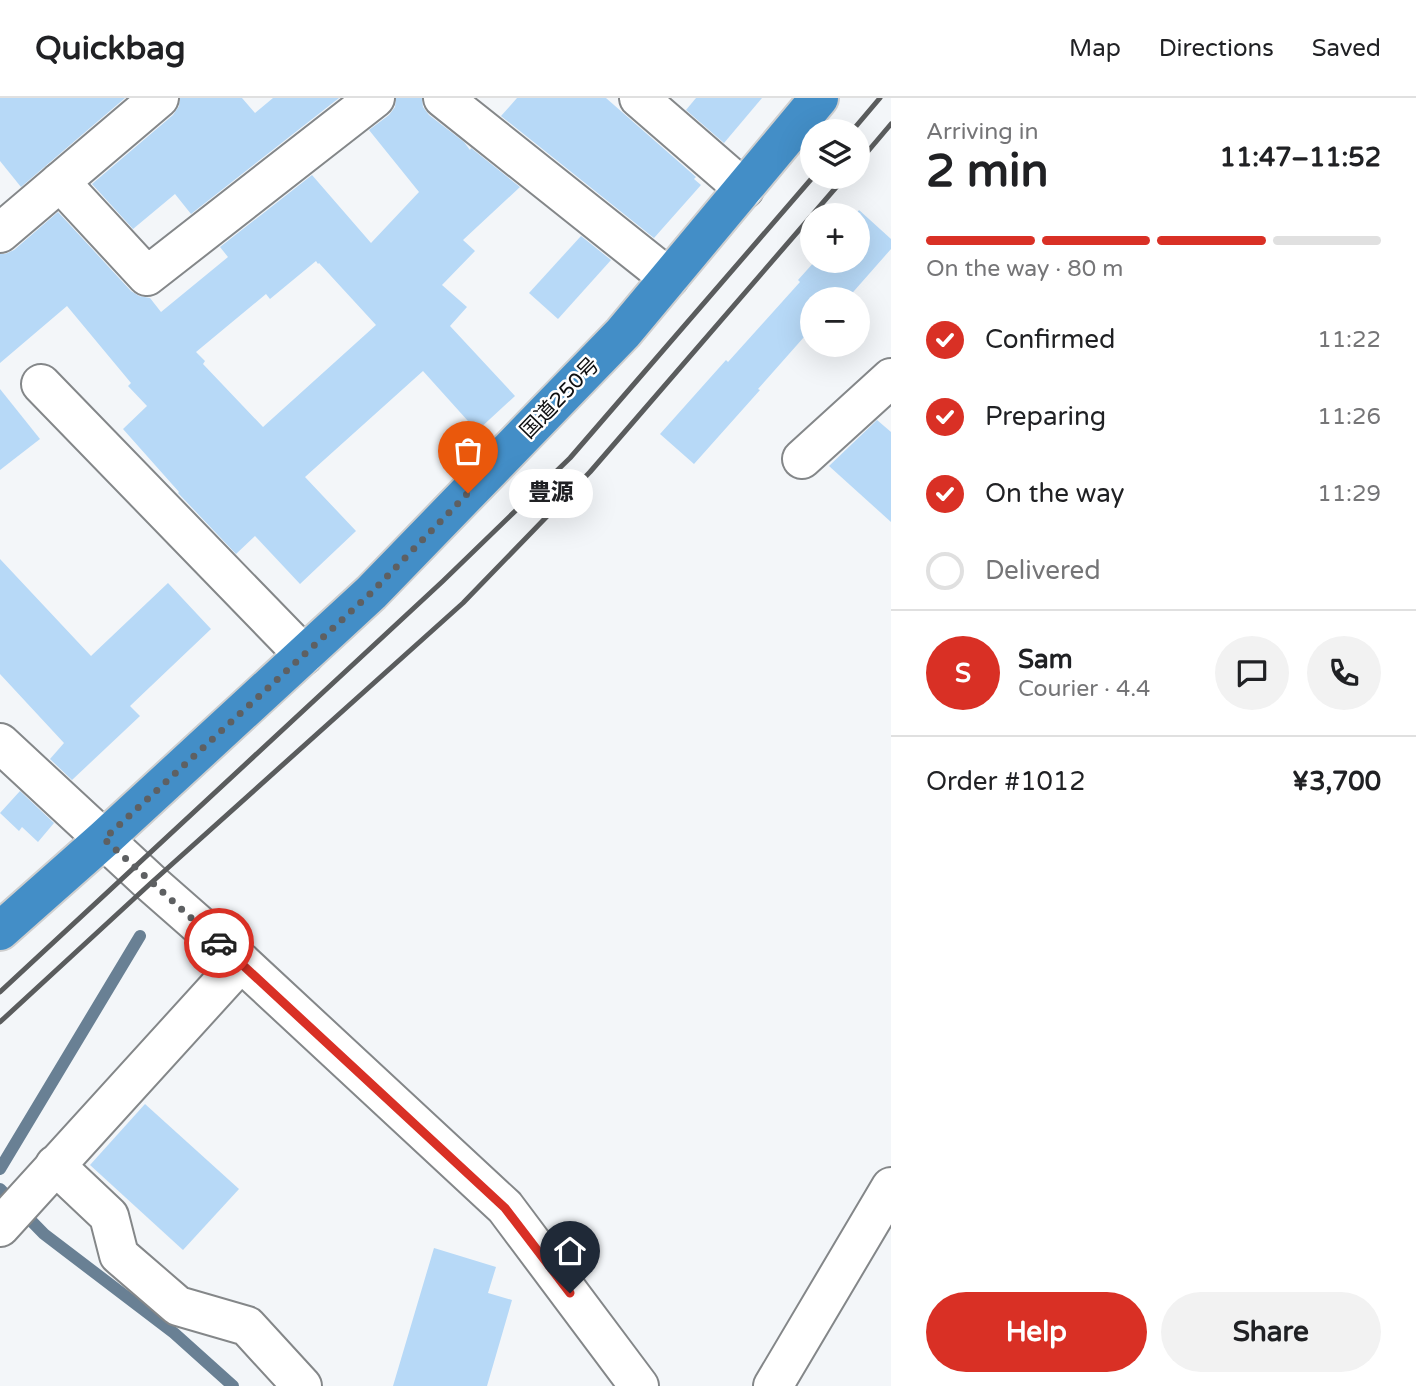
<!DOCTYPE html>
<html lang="en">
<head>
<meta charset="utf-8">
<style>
	:root { --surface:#fff; --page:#f2f2f2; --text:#202124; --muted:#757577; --line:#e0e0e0; --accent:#d93025 }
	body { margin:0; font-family:"Varela Round","Noto Sans JP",sans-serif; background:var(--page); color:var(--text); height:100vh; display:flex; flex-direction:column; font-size:26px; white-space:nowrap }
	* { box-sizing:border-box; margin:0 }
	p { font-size:23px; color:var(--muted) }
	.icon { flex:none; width:38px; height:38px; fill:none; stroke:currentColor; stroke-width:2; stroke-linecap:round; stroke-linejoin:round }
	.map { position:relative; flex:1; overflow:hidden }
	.panel { display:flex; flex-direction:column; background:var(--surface); width:525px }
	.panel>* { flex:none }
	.fabs { position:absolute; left:800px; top:21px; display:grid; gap:14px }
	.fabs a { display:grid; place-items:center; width:70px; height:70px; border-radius:50%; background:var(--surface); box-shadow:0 7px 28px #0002; font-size:35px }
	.pin { position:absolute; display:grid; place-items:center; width:60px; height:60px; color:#fff; margin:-72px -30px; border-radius:50% 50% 50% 0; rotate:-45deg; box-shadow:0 0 7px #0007 }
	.pin .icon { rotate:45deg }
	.courier { position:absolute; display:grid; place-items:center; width:70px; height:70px; margin:-35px; border:5px solid #d93025; border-radius:50%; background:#fff; color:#222; box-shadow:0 2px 9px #0007 }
	.bubble { position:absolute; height:49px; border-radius:24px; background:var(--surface); box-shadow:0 7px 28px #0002; font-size:23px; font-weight:800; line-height:49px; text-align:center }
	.headline em { font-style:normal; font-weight:800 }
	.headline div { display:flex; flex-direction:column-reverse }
	.headline { display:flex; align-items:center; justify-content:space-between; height:119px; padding:0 35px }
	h1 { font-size:46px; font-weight:800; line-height:52px }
	.bar { display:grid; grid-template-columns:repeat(4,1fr); gap:10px 7px; align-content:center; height:84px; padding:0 35px }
	.bar i { height:9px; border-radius:5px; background:var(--line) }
	.bar .selected { background:var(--accent) }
	.bar p { grid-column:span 4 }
	.line { display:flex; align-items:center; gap:18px; padding:0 35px; border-top:2px solid var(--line) }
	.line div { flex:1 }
	.round { display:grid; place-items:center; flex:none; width:74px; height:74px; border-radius:37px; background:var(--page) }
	ol { padding:0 35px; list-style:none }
	li { display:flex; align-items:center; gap:21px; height:77px }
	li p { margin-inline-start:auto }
	li .icon { padding:7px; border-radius:50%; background:var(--accent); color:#fff; stroke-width:4 }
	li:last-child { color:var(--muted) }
	li i { width:38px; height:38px; border:4px solid var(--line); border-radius:50% }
	.action { display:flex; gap:14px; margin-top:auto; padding:14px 35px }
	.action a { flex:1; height:80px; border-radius:42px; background:var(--accent); color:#fff; font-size:28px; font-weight:800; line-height:80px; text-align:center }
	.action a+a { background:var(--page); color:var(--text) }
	header { display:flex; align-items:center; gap:42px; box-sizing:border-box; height:98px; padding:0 35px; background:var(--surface); border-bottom:2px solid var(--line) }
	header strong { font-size:33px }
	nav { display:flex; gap:38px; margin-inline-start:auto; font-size:24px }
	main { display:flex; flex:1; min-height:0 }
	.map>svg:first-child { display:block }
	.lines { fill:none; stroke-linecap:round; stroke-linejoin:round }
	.stream { stroke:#698094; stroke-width:12 }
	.building { fill:#b7d9f7; fill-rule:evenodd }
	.minor-casing { stroke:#848789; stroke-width:42 }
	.highway-casing { stroke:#cfcfcf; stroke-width:42 }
	.minor { stroke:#fff; stroke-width:38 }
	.highway { stroke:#438ec7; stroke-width:38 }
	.rail { stroke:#5a5c5d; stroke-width:5 }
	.done { stroke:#5e6062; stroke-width:7; stroke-dasharray:0 12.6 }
	.route { stroke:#d93025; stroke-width:9 }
	.labels { text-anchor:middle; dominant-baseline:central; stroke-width:5; stroke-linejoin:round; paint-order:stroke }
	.street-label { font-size:21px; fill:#0e0f10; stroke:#fff }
</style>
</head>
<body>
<header>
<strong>Quickbag</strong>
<nav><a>Map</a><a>Directions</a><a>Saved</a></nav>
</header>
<main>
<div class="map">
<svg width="891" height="1288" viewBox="0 0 891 1288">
	<rect width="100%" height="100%" fill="#f3f6f9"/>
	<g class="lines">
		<g class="stream">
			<path d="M 0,1071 L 140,838"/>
			<path d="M 0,1091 L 44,1136 L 174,1235 L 233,1288"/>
		</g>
	</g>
	<g class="building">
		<path d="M 0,0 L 125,0 L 21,89 L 0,63 Z"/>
		<path d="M 180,0 L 242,0 L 255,15 L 273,0 L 339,0 L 191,116 L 175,96 L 133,131 L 92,86 L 173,17 L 179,8 Z"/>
		<path d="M 396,0 L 422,0 L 423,9 L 429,17 L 464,44 L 470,52 L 471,50 L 520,89 L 463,142 L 475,153 L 442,187 L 467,209 L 450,228 L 515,298 L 477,333 L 423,273 L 305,379 L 356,433 L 300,486 L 255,438 L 236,456 L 178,395 L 179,394 L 123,331 L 147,308 L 128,288 L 131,285 L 67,208 L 0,265 L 0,156 L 5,156 L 14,152 L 58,114 L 131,193 L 139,198 L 150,200 L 161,214 L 228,159 L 220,149 L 312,77 L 371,145 L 419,94 L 369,32 L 389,17 L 395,9 ZM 316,163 L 318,166 L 319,165 L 376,227 L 263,329 L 203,266 L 205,263 L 196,254 L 266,196 L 270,201 Z"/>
		<path d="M 517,0 L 606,0 L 696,79 L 694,81 L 701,87 L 654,140 L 501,18 Z"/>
		<path d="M 696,0 L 762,0 L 724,45 L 686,12 Z"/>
		<path d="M 859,112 L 891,141 L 891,151 L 847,201 L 812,201 L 812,230 L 758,291 L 760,292 L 694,366 L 660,336 L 726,262 L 728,264 L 800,184 L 798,182 L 815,163 L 858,163 L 858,117 L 855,117 Z"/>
		<path d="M 581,138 L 611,162 L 558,221 L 529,195 Z"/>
		<path d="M 0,291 L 40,341 L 0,372 Z"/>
		<path d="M 877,322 L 891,334 L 891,424 L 829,368 Z"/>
		<path d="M 0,461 L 91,558 L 168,485 L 211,531 L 130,608 L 140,618 L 72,682 L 50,661 L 64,645 L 0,576 Z"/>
		<path d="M 20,693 L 54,725 L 38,744 L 22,729 L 19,733 L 0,715 Z"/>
		<path d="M 145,1006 L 239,1091 L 183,1152 L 90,1067 Z"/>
		<path d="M 434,1150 L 496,1169 L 488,1195 L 512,1202 L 487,1288 L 393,1288 Z"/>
	</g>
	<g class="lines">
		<g class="minor-casing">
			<g id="minor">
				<path d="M 443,0 L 669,180"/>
				<path d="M 639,0 L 744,91"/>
				<path d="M 60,84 L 147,178 L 375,0"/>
				<path d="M 0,135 L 159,0"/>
				<path d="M 41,286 L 304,557"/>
				<path d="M 802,361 L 891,280"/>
				<path d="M 0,645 L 151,785 L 241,864 L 505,1109 L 639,1288"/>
				<path d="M 55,1067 L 109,1118 L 119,1157 L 178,1208 L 247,1228 L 302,1288"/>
				<path d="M 0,1129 L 241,864"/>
				<path d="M 773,1288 L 891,1089"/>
			</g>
		</g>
		<g class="highway-casing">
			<path id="highway" d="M 0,833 L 104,741 L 371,495 L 623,235 L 819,0"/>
		</g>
		<use href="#minor" class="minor"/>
		<use href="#highway" class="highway"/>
		<g class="rail">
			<path d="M 852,33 L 880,0"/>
			<path d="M 858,65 L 891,26"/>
			<path d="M 0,894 L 443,483 L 570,360 L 813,79"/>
			<path d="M 0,924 L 151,785 L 463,505 L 590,374 L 845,79"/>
		</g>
	</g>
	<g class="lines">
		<path class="done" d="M 219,845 L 104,741 L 371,495 L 468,395"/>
		<path class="route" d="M 219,845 L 505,1110 L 570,1195"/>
	</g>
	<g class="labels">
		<g class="street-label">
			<text transform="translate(560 300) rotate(-46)">国道250号</text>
		</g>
	</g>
</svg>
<div class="fabs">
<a><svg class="icon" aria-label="layers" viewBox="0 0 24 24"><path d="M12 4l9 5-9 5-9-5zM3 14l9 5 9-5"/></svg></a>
<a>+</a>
<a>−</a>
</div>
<div class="pin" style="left:468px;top:395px;background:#ea580c"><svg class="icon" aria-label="bag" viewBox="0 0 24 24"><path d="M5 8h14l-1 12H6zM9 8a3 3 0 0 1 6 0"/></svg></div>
<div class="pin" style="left:570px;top:1195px;background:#1f2937"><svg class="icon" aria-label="home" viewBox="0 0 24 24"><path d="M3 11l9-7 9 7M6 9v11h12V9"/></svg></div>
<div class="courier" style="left:219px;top:845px"><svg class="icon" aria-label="car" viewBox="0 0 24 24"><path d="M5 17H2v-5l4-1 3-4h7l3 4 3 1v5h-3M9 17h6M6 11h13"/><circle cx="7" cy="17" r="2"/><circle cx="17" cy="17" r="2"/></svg></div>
<div class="bubble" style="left:509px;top:371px;width:84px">豊源</div>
</div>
<section class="panel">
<div class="headline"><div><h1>2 min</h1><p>Arriving in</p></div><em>11:47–11:52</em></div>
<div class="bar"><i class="selected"></i><i class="selected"></i><i class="selected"></i><i></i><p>On the way · 80 m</p></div>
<ol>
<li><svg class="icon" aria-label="check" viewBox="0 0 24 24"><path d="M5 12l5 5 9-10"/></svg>Confirmed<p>11:22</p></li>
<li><svg class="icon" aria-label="check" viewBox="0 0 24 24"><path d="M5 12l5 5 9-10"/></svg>Preparing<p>11:26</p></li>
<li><svg class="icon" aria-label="check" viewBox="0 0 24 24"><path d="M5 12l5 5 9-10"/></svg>On the way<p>11:29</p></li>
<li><i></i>Delivered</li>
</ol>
<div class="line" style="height:126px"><b class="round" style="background:var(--accent);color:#fff">S</b><div><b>Sam</b><p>Courier · 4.4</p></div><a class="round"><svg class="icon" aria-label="chat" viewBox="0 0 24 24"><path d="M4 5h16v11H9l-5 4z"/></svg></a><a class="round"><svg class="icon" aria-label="phone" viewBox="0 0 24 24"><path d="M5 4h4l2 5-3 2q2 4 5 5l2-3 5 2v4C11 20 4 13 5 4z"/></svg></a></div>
<div class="line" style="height:91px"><div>Order #1012</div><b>¥3,700</b></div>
<div class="action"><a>Help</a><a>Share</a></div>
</section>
</main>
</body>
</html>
